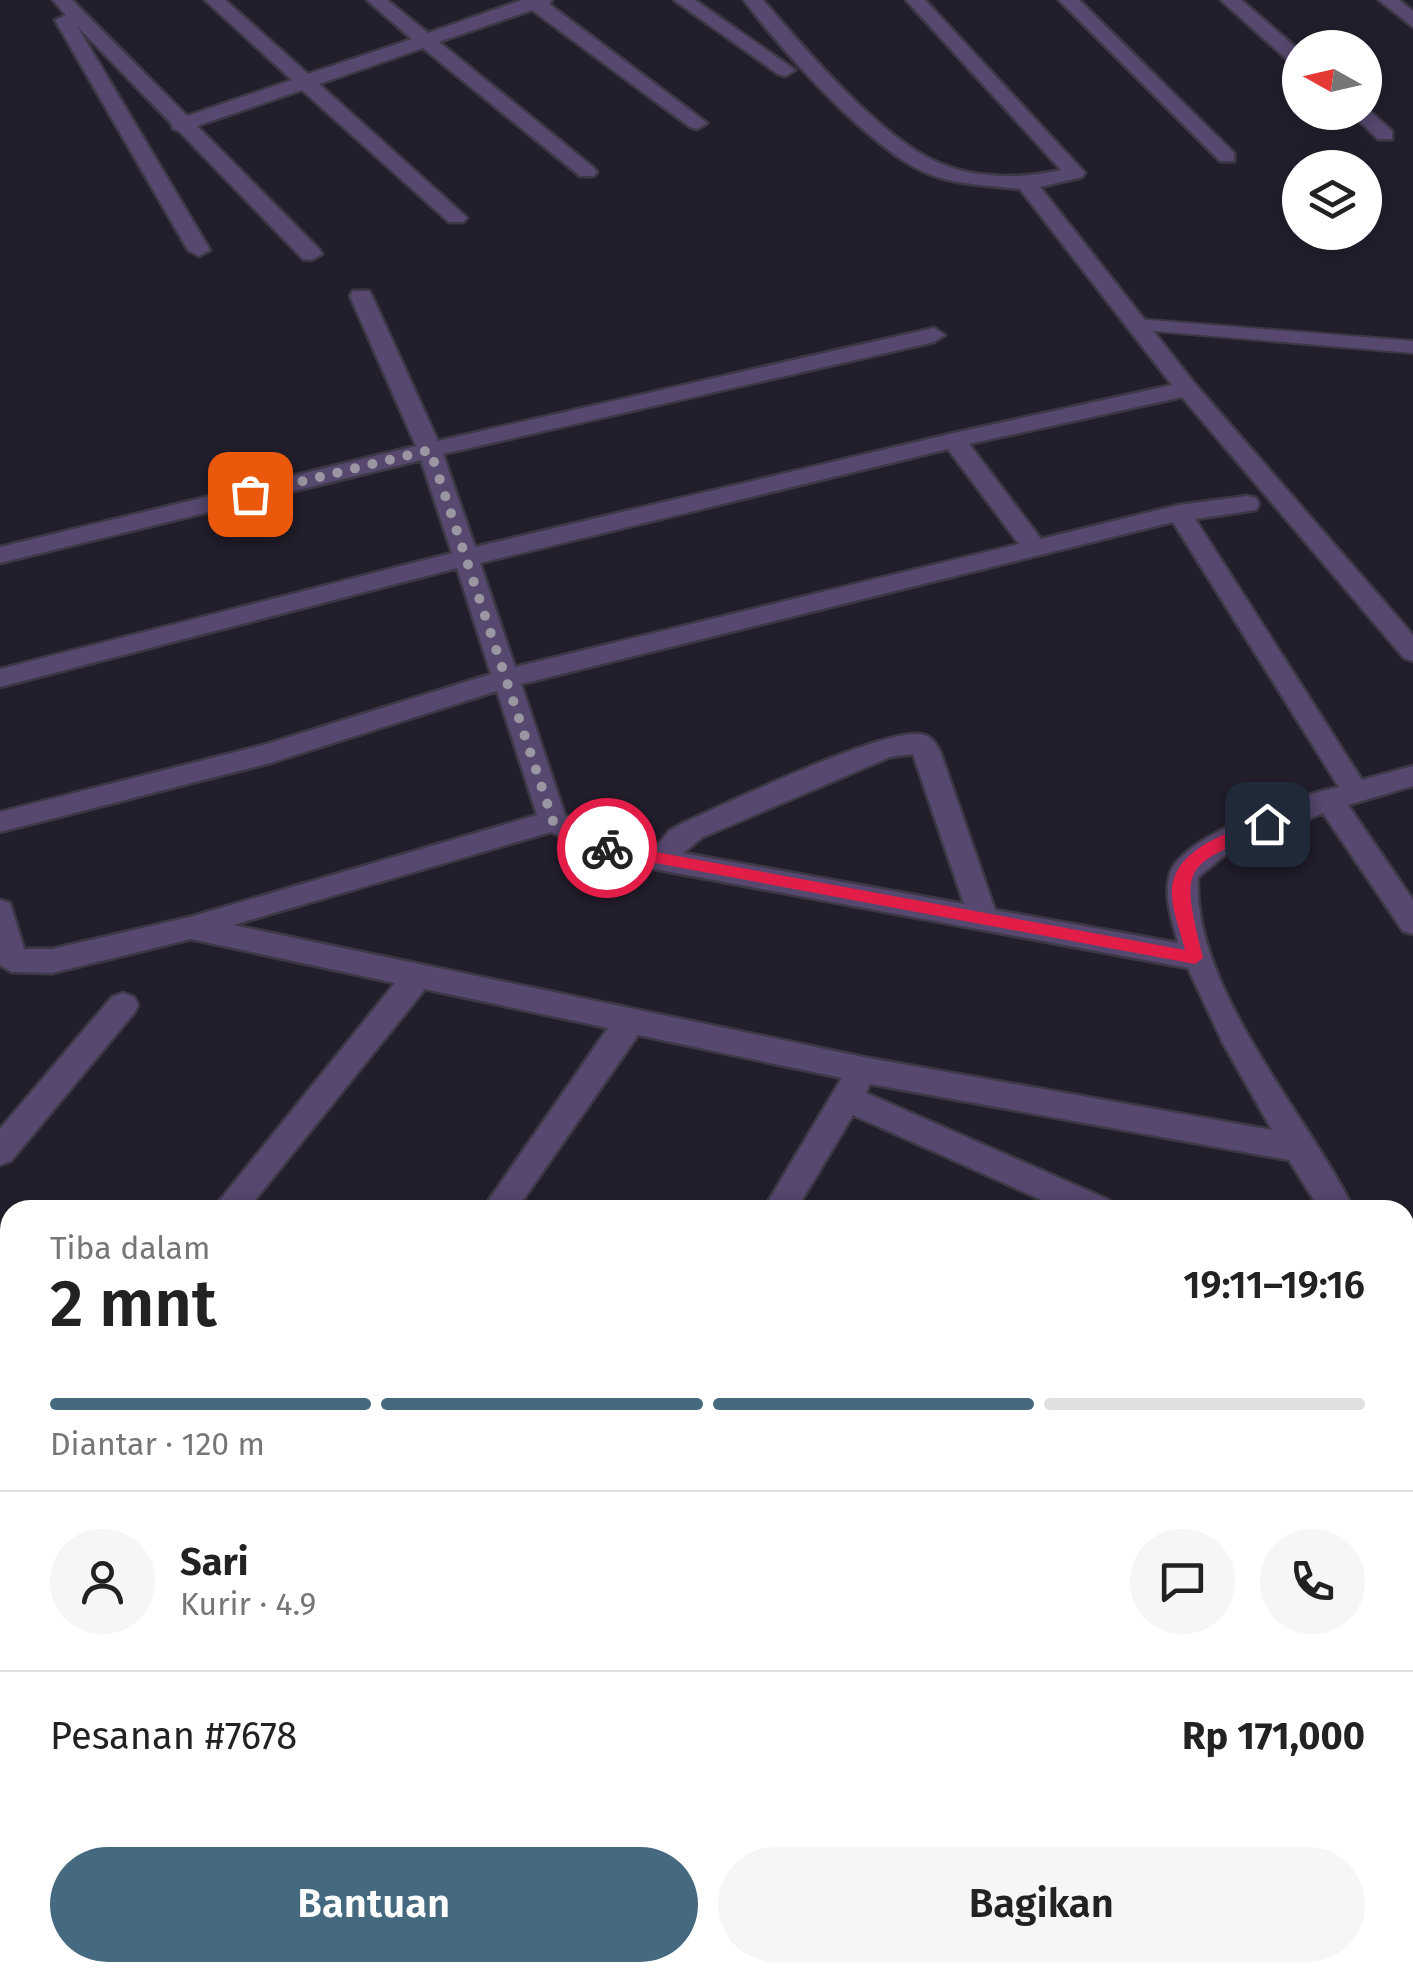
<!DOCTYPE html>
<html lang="id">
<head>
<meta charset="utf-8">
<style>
	:root { --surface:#fff; --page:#f6f6f6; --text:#222; --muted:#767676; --line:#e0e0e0; --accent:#456a80 }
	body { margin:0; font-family:"Fira Sans",sans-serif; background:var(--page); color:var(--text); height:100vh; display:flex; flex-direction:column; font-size:38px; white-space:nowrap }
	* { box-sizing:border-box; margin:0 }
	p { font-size:32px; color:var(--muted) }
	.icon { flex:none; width:55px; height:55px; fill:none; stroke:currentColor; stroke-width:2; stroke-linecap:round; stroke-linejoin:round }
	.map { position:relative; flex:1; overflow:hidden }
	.details { position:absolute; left:0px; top:1200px; width:1415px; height:782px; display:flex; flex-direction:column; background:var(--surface); border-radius:30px 30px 0 0; box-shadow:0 5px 25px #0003 }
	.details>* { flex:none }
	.needle { width:65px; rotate:278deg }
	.fabs { position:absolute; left:1282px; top:30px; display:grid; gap:20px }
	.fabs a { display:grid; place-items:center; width:100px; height:100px; border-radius:50%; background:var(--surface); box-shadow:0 5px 25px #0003; font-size:50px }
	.pin { position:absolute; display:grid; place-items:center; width:85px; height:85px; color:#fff; margin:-42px; border-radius:20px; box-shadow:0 5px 15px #0006 }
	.courier { position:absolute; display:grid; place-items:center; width:100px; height:100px; margin:-50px; border:8px solid #e11d48; border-radius:50%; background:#fff; color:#222; box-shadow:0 2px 12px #0007 }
	.overview em { font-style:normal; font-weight:600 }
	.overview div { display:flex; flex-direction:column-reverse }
	.overview { display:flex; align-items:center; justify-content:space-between; height:170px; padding:0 50px }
	h1 { font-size:65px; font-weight:600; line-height:75px }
	.bar { display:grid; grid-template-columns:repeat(4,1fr); gap:15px 10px; align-content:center; height:120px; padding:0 50px }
	.bar i { height:12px; border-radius:8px; background:var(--line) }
	.bar .active { background:var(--accent) }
	.bar p { grid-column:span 4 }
	.line { display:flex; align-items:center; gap:25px; padding:0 50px; border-top:2px solid var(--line) }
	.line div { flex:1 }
	.round { display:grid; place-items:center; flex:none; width:105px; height:105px; border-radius:52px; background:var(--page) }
	.cta { display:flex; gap:20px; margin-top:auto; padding:20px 50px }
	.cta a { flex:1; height:115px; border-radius:60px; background:var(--accent); color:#fff; font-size:40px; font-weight:600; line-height:115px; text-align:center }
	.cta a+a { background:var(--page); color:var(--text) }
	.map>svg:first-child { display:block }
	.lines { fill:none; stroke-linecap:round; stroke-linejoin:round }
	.service-casing { stroke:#3c3845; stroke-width:4 }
	.minor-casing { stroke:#3c3845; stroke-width:5 }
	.service { fill:#57486f; fill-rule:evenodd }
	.minor { fill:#57486f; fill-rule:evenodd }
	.route { fill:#e11d48 }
	.done { stroke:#9a97a2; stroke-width:10; stroke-dasharray:0 18 }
</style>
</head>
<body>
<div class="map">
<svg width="1413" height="1982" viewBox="0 0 1413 1982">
	<rect width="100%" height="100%" fill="#221e2c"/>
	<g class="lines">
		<g class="service-casing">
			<path id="service" d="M 1137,319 L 1413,341 L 1413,353 L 1130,329 L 1130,321 Z"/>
		</g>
		<g class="minor-casing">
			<g id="minor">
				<path d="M 53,0 L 72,0 L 187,116 L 292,80 L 205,0 L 225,0 L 308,74 L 412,39 L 367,0 L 387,0 L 428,33 L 522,0 L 552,0 L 549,4 L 707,123 L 697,129 L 690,127 L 532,10 L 439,42 L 594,168 L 597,172 L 594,176 L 580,176 L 423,48 L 319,84 L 463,214 L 467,218 L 463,222 L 449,222 L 302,90 L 197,126 L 319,249 L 322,254 L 311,260 L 303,259 L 179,131 L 173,129 L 171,123 L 77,26 L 210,250 L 199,256 L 188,250 L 55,20 L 66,15 Z"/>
				<path d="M 674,0 L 695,0 L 795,70 L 785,76 L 778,74 Z"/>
				<path d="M 744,0 L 763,0 C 805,49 880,138 939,163 C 976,179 1023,179 1061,170 L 906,0 L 925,0 L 1085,173 L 1082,177 L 1040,187 L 1195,384 L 1413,635 L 1413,661 L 1404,658 L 1182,397 L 969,444 L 1041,539 L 1179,505 L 1247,496 L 1256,498 L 1259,504 L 1256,510 L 1195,519 L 1362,780 L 1413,766 L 1413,786 L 1348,805 L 1413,900 L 1413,934 L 1403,931 L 1323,813 L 1230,851 L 1198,877 C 1192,989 1307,1113 1354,1210 L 1320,1210 L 1289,1160 L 870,1084 L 866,1093 L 1109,1200 L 1113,1210 L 1064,1210 L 853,1115 L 796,1210 L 763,1210 L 842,1078 L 638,1035 L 516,1210 L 482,1210 L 608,1028 L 425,989 L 247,1210 L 212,1210 L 395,983 L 191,939 L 52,973 L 12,972 L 0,965 L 0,900 L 10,903 L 24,949 L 52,949 L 190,917 L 537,815 L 497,691 L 270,763 L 0,832 L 0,812 L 267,744 L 491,674 L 457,568 L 0,687 L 0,669 L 452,553 L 421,460 L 0,563 L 0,547 L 416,446 L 350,296 L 353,291 L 369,291 L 372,296 L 438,441 L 934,328 L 945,335 L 934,342 L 443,454 L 475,547 L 954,433 L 1172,385 L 1020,189 C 988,185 952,185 922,171 C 866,144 781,50 744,0 ZM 948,449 L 1019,544 L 515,667 L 480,563 ZM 1173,522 L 1339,787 C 1304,794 1181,835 1170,874 C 1163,897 1173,922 1178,943 L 995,910 L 940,751 C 936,744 932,737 924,735 C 890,724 724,805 683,823 L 669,831 L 655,848 L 617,841 L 565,815 L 521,684 ZM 913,754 L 964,904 L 683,853 L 703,837 L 890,757 ZM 551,832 L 611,861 L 1188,968 L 1223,1043 L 1272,1130 L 863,1057 L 233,925 Z"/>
				<path d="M 1059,0 L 1079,0 L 1234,153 L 1234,161 L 1220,161 Z"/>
				<path d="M 1221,0 L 1241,0 L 1300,51 L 1300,67 L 1293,65 Z"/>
				<path d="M 1379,0 L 1399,0 L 1413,11 L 1413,27 Z"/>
				<path d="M 1365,107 L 1392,131 L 1392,139 L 1378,139 L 1350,112 L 1365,112 Z"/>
				<path d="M 123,993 L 134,997 L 138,1005 L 134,1013 L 11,1161 L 0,1165 L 0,1129 L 112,997 Z"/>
				<path d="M 1405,1298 L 1413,1301 L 1413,1340 L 1405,1337 Z"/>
				<path d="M 0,1402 L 10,1406 L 10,1440 L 0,1436 Z"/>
				<path d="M 1405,1566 L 1413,1569 L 1413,1606 L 1405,1603 Z"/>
				<path d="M 1405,1857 L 1413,1860 L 1413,1902 L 1405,1899 Z"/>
				<path d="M 142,1972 L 188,1972 L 185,1982 L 138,1982 Z"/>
				<path d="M 946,1972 L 999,1972 L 1003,1982 L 949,1982 Z"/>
			</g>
		</g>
		<use href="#service" class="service"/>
		<use href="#minor" class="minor"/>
	</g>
	<path class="route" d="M 1267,819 L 1275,824 L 1273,828 C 1183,867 1179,861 1203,958 L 1195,964 L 607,854 L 599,848 L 607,843 L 1185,950 C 1181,933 1173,914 1172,896 C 1169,849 1231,831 1267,819 Z"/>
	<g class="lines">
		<path class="done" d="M 250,494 L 430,450 L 553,821 L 607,848"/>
	</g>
</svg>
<div class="fabs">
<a><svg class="needle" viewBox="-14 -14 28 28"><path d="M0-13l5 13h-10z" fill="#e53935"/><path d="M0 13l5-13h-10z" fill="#767676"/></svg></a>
<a><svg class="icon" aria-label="layers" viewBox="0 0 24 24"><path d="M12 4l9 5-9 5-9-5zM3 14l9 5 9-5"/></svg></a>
</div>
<div class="pin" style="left:250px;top:494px;background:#ea580c"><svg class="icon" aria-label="bag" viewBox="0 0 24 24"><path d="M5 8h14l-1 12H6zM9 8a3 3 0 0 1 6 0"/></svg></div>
<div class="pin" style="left:1267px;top:824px;background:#1f2937"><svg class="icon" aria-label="home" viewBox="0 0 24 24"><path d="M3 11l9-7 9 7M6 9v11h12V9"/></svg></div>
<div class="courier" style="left:607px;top:848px"><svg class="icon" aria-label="bike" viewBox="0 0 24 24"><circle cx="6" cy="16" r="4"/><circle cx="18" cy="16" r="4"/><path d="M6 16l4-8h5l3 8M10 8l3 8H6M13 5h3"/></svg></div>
<section class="details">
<div class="overview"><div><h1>2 mnt</h1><p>Tiba dalam</p></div><em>19:11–19:16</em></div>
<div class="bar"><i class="active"></i><i class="active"></i><i class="active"></i><i></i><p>Diantar · 120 m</p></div>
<div class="line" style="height:180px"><a class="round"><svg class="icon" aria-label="person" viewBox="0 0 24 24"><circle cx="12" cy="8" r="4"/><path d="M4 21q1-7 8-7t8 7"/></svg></a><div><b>Sari</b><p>Kurir · 4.9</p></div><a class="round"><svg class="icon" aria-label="chat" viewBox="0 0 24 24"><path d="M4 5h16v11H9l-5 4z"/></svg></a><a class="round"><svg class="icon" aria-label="phone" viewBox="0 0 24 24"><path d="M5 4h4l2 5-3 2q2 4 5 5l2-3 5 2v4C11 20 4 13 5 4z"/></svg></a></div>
<div class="line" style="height:130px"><div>Pesanan #7678</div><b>Rp 171,000</b></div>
<div class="cta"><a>Bantuan</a><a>Bagikan</a></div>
</section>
</div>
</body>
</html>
